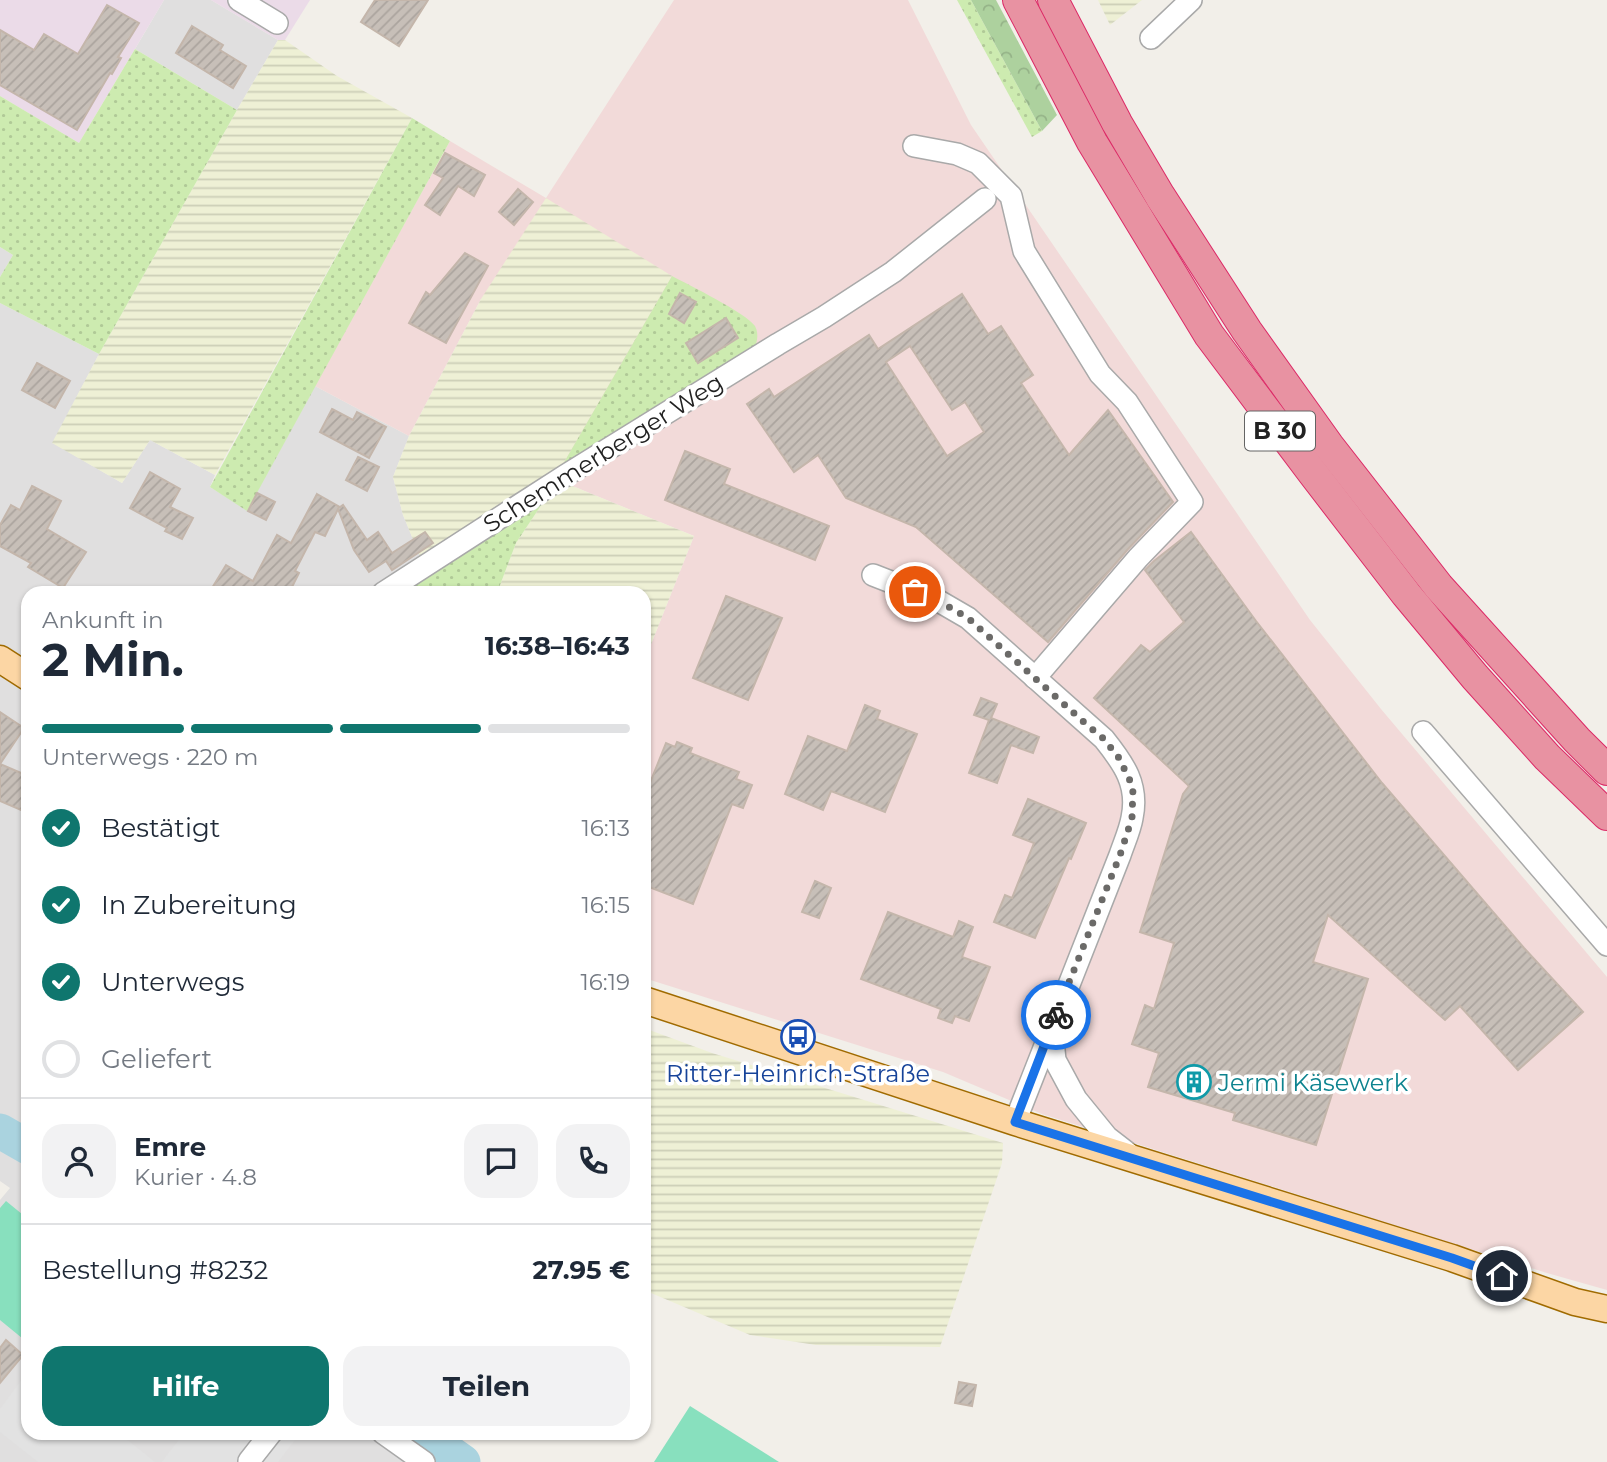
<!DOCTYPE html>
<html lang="de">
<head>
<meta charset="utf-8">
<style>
	:root { --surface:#fff; --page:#f2f2f3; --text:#1f2937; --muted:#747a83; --line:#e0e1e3; --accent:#0f766e }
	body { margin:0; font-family:Montserrat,sans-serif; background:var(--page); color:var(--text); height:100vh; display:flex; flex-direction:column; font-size:26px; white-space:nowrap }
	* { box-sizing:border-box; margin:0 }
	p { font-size:23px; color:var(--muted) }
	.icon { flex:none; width:38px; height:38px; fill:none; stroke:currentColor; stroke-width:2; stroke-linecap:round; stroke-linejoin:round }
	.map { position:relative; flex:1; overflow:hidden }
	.drawer { position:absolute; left:21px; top:586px; width:630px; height:854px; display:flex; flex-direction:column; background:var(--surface); border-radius:21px; box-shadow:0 2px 5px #0004 }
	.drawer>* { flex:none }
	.pin { position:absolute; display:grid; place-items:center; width:60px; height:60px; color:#fff; margin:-30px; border:4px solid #fff; border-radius:50%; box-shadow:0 2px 7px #0007 }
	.courier { position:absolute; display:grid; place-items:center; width:70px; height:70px; margin:-35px; border:5px solid #1a73e8; border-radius:50%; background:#fff; color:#222; box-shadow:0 2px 9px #0007 }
	.headline em { font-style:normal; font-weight:700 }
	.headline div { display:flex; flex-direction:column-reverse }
	.headline { display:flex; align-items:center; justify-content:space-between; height:119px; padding:0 21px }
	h1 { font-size:46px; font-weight:700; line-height:52px }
	.bar { display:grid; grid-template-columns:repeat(4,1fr); gap:10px 7px; align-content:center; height:84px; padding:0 21px }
	.bar i { height:9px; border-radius:5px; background:var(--line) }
	.bar .active { background:var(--accent) }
	.bar p { grid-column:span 4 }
	.line { display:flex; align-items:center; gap:18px; padding:0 21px; border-top:2px solid var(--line) }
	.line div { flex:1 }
	.round { display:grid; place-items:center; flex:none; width:74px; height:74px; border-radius:21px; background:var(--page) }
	ol { padding:0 21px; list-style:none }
	li { display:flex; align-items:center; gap:21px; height:77px }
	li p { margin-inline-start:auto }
	li .icon { padding:7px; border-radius:50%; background:var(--accent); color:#fff; stroke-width:4 }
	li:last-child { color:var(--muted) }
	li i { width:38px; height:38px; border:4px solid var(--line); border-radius:50% }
	.action { display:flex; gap:14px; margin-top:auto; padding:14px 21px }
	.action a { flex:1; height:80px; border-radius:21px; background:var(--accent); color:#fff; font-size:28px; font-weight:700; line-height:80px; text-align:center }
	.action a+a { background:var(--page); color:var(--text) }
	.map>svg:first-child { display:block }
	.residential { fill:#e0dfdf }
	.commercial { fill:#f2dad9 }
	.industrial { fill:#ebdbe8 }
	.farmland { fill:url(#farmland-rules) }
	.grass { fill:url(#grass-dots) }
	.forest { fill:url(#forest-crowns) }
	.pitch { fill:#88e0be }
	.parking { fill:#e2e2e2 }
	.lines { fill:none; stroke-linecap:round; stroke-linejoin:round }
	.river { stroke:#aad3df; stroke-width:35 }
	.building { fill:url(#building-hatch); stroke:#c4b6ab; stroke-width:2; fill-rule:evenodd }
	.minor-casing { stroke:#a9a9a9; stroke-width:24 }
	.major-casing { stroke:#a06b00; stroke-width:29 }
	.highway-casing { stroke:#dc2a67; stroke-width:32 }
	.minor { stroke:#fff; stroke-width:21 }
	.major { stroke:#fcd6a4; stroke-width:26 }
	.highway { stroke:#e892a2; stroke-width:30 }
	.done { stroke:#6b6a68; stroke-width:7; stroke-dasharray:0 12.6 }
	.route { stroke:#1a73e8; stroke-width:9 }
	.labels { text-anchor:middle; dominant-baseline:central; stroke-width:7; stroke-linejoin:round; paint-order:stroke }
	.shield { fill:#fff; stroke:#646464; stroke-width:2 }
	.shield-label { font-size:23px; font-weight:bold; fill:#222 }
	.street-label { font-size:24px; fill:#222; stroke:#fff }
	.transit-label { font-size:24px; fill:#164399; stroke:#fff }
	.culture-label { font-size:24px; fill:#0d838f; stroke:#fff; text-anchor:start }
</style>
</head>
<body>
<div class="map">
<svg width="1607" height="1462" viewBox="0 0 1607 1462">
	<defs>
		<pattern id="farmland-rules" width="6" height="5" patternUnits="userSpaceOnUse" patternTransform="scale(1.75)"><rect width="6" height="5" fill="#eef0d5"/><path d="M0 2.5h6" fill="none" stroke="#ccceb7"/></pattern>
		<pattern id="grass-dots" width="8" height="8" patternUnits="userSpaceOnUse" patternTransform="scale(1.75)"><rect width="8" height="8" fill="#cdebb0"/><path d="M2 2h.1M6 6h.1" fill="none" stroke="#b0c997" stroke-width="1.8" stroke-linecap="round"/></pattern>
		<pattern id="forest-crowns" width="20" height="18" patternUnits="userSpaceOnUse" patternTransform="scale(1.75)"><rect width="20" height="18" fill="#add19e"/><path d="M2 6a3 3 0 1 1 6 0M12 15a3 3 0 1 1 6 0" fill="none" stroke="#95b388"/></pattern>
		<pattern id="building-hatch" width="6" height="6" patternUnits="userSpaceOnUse" patternTransform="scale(1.75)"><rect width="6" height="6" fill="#c7bfb8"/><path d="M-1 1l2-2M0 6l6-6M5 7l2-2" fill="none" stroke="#aba49e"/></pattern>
	</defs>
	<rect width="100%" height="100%" fill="#f2efe9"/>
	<g class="residential">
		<path d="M 164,0 L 211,0 L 278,40 L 237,110 L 135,49 Z"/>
		<path d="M 0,247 L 13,255 L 0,277 Z"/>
		<path d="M 0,303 L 99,354 L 53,443 L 122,483 L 150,440 L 215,475 L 210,487 L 247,510 L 315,386 L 409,436 L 393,477 L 403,515 L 421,558 L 440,569 L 399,593 L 28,593 L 28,1433 L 404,1433 L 444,1462 L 0,1462 L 0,1200 L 10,1188 L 0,1181 Z"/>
	</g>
	<path class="commercial" d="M 674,0 L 908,0 L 971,125 L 1310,620 L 1381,709 L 1607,977 L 1607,1290 L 1547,1273 L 1042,1114 L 943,1072 L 644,978 L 644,662 L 694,536 L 570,485 L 481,299 L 409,436 L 315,386 L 450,141 L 546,198 Z"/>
	<g class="industrial">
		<path d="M 0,0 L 164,0 L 79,143 L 0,96 Z"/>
		<path d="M 211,0 L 310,0 L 285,40 L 278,40 Z"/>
	</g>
	<g class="farmland">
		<path d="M 1098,0 L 1142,0 L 1110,25 Z"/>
		<path d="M 278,40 L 285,40 L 337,76 L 412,118 L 215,475 L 150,440 L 122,483 L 52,443 L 99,354 L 237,110 Z"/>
		<path d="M 546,198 L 672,276 L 559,471 L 421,559 L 403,515 L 393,477 L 409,436 L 481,299 Z"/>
		<path d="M 570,485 L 694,536 L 644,662 L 644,593 L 497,593 L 516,543 L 544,501 Z"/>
		<path d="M 644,1028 L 712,1053 L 1003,1143 L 1002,1163 L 940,1347 L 816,1345 L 750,1335 L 644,1290 Z"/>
	</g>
	<g class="grass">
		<path d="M 957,0 L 971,0 L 1042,131 L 1032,137 Z"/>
		<path d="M 135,49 L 237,110 L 99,354 L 0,303 L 0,277 L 13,255 L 0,247 L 0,96 L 79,143 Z"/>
		<path d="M 412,118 L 450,141 L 247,511 L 210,487 Z"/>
		<path d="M 672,276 C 689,285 746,313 755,326 C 760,335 756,345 753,353 L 559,471 Z"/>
		<path d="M 544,501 L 516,543 L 497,593 L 399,593 L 440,569 Z"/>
	</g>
	<path class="forest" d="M 971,0 L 996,0 L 1057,115 L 1042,131 Z"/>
	<g class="pitch">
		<path d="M 6,1201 L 28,1219 L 28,1343 L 0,1320 L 0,1208 Z"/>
		<path d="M 690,1406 L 779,1462 L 654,1462 Z"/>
	</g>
	<g class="parking">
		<path d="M 28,1371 L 28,1433 L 119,1433 L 155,1462 L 38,1462 L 0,1432 L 0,1409 Z"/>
		<path d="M 184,1433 L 300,1433 L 278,1462 L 162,1462 Z"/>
	</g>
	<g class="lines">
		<g class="river">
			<path d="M 0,1131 L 28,1147"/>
			<path d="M 422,1433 L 463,1462"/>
		</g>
	</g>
	<g class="building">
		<path d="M 375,0 L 428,0 L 399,46 L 361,22 Z"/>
		<path d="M 107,5 L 139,23 L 118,57 L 121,58 L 112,74 L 110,73 L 77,130 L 0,85 L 0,30 L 34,50 L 44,34 L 78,54 Z"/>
		<path d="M 192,26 L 223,45 L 220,50 L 246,66 L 233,88 L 176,53 Z"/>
		<path d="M 445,153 L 485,175 L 474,196 L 458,186 L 440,215 L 425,205 L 443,178 L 434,173 Z"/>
		<path d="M 518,189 L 533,202 L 514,225 L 499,212 Z"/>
		<path d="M 465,253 L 488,266 L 446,343 L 409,323 L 426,292 L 430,295 Z"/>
		<path d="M 680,293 L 696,302 L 684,323 L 669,314 Z"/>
		<path d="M 962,294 L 988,334 L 1001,326 L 1033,375 L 1021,383 L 1069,455 L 1108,410 L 1173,502 L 1128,549 L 1048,642 L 916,527 L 846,498 L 818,455 L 794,472 L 747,404 L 769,389 L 774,397 L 869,335 L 878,349 ZM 910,346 L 952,410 L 965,402 L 984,432 L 947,456 L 886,362 Z"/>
		<path d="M 726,318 L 738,338 L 698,363 L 686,343 Z"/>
		<path d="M 37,363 L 70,381 L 55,408 L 22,390 Z"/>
		<path d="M 332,409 L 353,420 L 357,412 L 386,427 L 369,458 L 320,432 Z"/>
		<path d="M 685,451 L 730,469 L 724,484 L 829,526 L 815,560 L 665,500 Z"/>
		<path d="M 358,457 L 379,467 L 367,491 L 346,480 Z"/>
		<path d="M 150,472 L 180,489 L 170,507 L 193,518 L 182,539 L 165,531 L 167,528 L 130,508 Z"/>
		<path d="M 32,486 L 61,501 L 47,529 L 86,552 L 63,588 L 28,567 L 31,563 L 0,546 L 0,525 L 11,505 L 20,510 Z"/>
		<path d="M 257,493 L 275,502 L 266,520 L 248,511 Z"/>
		<path d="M 317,494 L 340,507 L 343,505 L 367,540 L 378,532 L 392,553 L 425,532 L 433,543 L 392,570 L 386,561 L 369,572 L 354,550 L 338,509 L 325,536 L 315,532 L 295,571 L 299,573 L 289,593 L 209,593 L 226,565 L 253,581 L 277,535 L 291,543 Z"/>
		<path d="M 1191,532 L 1256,621 L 1382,783 L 1524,948 L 1583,1012 L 1518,1070 L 1460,1006 L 1445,1020 L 1328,915 L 1313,962 L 1368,979 L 1316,1145 L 1233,1120 L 1235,1113 L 1148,1087 L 1159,1053 L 1132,1044 L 1145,1005 L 1154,1009 L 1174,943 L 1140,932 L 1183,794 L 1189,786 L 1094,698 L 1141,645 L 1150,652 L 1184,622 L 1145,570 L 1154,561 Z"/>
		<path d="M 726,596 L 782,618 L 748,700 L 693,678 Z"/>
		<path d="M 981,698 L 997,704 L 991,718 L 1039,737 L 1033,753 L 1011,745 L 997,783 L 969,773 L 989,720 L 974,715 Z"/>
		<path d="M 865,705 L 880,711 L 877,719 L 917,734 L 885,812 L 831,791 L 823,810 L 785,794 L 808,736 L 847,751 Z"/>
		<path d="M 0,712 L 24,728 L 0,764 Z"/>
		<path d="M 677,742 L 692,748 L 690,753 L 739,772 L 736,779 L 752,785 L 743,808 L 732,804 L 693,904 L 644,885 L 644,798 L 666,743 L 675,747 Z"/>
		<path d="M 0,764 L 28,776 L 28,813 L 0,801 Z"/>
		<path d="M 1028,799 L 1086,823 L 1071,859 L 1069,858 L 1035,938 L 994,922 L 1005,895 L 1012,898 L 1034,843 L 1013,835 Z"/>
		<path d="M 815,881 L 831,888 L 819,918 L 802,912 Z"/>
		<path d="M 888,912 L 953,937 L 959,921 L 973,927 L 962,957 L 990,967 L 969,1021 L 955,1016 L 952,1023 L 938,1018 L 941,1009 L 861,979 Z"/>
		<path d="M 6,1340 L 23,1355 L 0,1383 L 0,1348 Z"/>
		<path d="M 959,1382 L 976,1385 L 972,1406 L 955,1403 Z"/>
	</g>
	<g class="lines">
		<g class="minor-casing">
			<g id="minor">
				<path d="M 239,0 L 277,23"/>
				<path d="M 1151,38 L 1191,0"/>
				<path d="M 914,146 L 957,154 L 978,163 L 1011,196 L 1024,251 L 1100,374 L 1127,402 L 1192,502 L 1138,558 L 1035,678"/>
				<path d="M 873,575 L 937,600 L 968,618 L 1104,739 C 1124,764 1139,785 1132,818 C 1130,830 1124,843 1120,855 L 1015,1122"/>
				<path d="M 383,593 L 566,475 L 778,344 L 824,317 L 893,272 L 985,199"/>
				<path d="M 1423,732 L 1607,945"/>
				<path d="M 1052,1031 L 1055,1060 L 1076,1099 L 1107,1137 L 1129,1154"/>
				<path d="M 383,1433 L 424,1462"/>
				<path d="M 249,1461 L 271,1433"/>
			</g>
		</g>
		<g class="major-casing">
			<g id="major">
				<path d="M 0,659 L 28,677"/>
				<path d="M 644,1000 L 1015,1122 L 1452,1258 L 1575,1302 L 1607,1309"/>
			</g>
		</g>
		<g class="highway-casing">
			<g id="highway">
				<path d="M 1018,0 L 1092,142 L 1209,335 L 1312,472 L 1406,594 L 1475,677 L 1547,757 L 1607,815"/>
				<path d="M 1053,0 L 1117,123 L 1160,196 L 1247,331 L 1329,446 L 1439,587 L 1577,740 L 1607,770"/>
			</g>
		</g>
		<use href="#minor" class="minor"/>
		<use href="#major" class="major"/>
		<use href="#highway" class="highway"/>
	</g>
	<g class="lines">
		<path class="done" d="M 915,592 L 937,600 L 968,618 L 1086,724 L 1104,739 L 1119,758 L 1133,787 L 1132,818 L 1120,855 L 1056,1015"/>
		<path class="route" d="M 1056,1015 L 1015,1122 L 1452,1258 L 1502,1276"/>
	</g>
	<defs>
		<g id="bus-ring" transform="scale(1.75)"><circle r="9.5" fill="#fff" stroke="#1a4fb4" stroke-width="1.5"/><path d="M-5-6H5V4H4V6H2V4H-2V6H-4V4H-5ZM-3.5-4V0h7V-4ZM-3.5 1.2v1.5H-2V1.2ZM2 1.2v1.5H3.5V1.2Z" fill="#1a4fb4"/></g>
		<g id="building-ring" transform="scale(1.75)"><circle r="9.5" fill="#fff" stroke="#0f9aa8" stroke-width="1.5"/><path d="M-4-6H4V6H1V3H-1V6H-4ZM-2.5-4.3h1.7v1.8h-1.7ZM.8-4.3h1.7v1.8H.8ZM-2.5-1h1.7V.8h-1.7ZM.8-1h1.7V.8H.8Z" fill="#0f9aa8"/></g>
	</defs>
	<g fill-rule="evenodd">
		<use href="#bus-ring" x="798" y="1037"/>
		<use href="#building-ring" x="1194" y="1082"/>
	</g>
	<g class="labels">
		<rect class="shield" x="1245" y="411.5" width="70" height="39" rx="5"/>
		<g class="shield-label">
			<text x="1280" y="431">B 30</text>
		</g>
		<g class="street-label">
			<text transform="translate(603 453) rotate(-32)">Schemmerberger Weg</text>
		</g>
		<g class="transit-label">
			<text x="798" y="1073">Ritter-Heinrich-Straße</text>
		</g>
		<g class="culture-label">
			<text x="1218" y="1082">Jermi Käsewerk</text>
		</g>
	</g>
</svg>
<div class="pin" style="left:915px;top:592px;background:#ea580c"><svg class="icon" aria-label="bag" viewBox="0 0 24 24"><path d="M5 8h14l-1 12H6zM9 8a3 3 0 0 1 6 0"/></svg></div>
<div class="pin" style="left:1502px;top:1276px;background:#1f2937"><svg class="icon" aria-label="home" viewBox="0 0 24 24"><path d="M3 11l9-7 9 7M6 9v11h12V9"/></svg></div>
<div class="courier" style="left:1056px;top:1015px"><svg class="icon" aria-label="bike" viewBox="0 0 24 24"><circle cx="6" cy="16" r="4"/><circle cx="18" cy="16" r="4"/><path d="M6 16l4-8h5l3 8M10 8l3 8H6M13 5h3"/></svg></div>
<section class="drawer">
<div class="headline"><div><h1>2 Min.</h1><p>Ankunft in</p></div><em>16:38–16:43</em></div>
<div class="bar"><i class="active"></i><i class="active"></i><i class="active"></i><i></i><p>Unterwegs · 220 m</p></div>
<ol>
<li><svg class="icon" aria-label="check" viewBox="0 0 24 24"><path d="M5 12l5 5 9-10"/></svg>Bestätigt<p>16:13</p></li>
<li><svg class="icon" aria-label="check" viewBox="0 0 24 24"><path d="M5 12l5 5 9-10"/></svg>In Zubereitung<p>16:15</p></li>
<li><svg class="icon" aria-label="check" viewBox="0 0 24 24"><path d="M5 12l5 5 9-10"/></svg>Unterwegs<p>16:19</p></li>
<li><i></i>Geliefert</li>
</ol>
<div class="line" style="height:126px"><a class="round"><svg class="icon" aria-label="person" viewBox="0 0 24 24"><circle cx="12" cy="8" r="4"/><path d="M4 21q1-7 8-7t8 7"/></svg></a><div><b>Emre</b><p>Kurier · 4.8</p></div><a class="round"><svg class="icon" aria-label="chat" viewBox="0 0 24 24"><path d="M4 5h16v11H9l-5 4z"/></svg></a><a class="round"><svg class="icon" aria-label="phone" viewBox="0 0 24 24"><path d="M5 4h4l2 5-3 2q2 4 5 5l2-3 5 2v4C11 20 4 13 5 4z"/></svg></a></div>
<div class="line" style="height:91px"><div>Bestellung #8232</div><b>27.95 €</b></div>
<div class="action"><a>Hilfe</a><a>Teilen</a></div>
</section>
</div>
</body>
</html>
